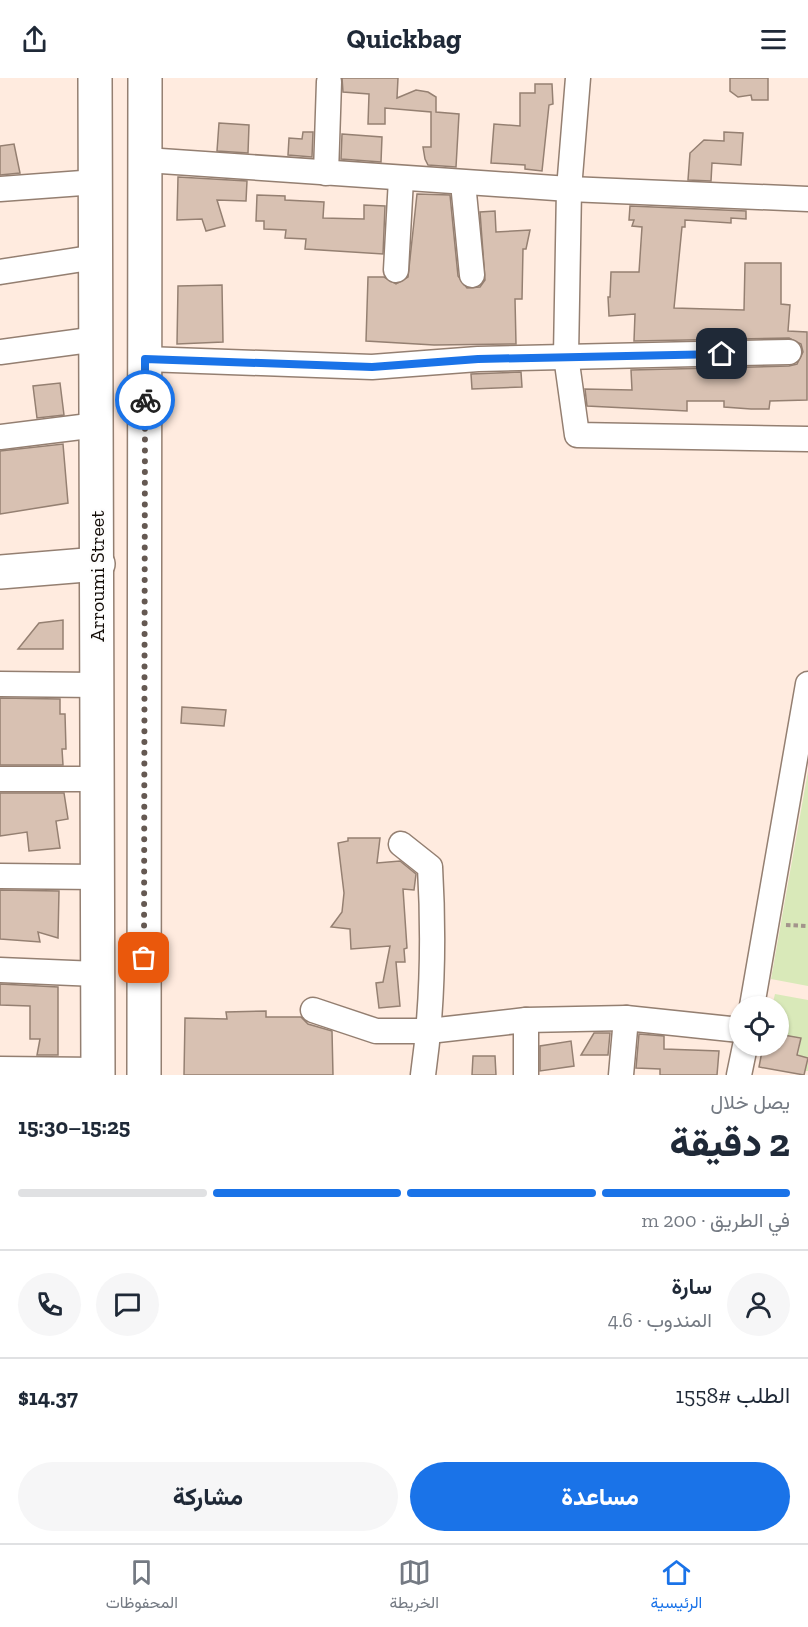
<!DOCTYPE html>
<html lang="ar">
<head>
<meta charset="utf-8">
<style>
	:root { --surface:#fff; --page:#f6f6f7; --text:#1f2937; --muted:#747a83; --line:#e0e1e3; --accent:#1a73e8 }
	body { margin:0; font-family:"Zilla Slab",Vazirmatn,serif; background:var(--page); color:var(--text); direction:rtl; height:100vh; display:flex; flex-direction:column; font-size:22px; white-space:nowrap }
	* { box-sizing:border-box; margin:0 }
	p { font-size:20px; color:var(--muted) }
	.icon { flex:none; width:33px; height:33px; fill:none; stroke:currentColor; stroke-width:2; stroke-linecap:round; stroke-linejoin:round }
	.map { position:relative; height:997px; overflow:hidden; direction:ltr }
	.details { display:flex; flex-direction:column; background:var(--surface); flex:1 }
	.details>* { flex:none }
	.controls { position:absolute; left:729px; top:918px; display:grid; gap:12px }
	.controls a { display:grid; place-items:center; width:60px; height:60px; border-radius:50%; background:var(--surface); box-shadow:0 2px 4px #0004; font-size:30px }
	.pin { position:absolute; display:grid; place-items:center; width:51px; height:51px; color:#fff; margin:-26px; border-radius:12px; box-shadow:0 3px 9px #0006 }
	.courier { position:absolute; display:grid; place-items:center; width:60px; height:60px; margin:-30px; border:4px solid #1a73e8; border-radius:50%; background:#fff; color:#222; box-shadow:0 2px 8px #0007 }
	.head em { font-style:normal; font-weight:800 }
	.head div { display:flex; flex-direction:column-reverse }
	.head { display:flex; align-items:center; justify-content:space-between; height:102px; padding:0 18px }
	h1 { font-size:39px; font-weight:800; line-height:45px }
	.bar { display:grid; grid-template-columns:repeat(4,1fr); gap:9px 6px; align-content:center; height:72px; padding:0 18px }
	.bar i { height:8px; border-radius:4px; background:var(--line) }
	.bar .selected { background:var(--accent) }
	.bar p { grid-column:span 4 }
	.line { display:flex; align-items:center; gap:15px; padding:0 18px; border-top:2px solid var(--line) }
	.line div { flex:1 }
	.round { display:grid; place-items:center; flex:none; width:63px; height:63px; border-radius:32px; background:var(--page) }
	.cta { display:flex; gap:12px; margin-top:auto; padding:12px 18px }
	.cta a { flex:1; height:69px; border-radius:36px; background:var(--accent); color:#fff; font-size:24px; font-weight:800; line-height:69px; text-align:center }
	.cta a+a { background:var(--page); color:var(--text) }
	header { display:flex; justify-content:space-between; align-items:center; height:78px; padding:0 18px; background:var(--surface); font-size:27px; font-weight:800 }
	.dock { display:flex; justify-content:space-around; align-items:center; height:84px; border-top:2px solid var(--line); background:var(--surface); font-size:16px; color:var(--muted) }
	.dock a { display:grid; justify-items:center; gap:3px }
	.dock .selected { color:var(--accent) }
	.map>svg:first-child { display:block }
	.green { fill:#d9e9b9 }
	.building { fill:#d8c1b2; stroke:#958072; stroke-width:1.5 }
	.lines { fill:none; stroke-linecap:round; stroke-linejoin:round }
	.street-casing { stroke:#947f71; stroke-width:27 }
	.secondary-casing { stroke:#947f71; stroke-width:36 }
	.primary-casing { stroke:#947f71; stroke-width:36 }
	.path { stroke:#a3948b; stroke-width:4; stroke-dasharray:4.5 3; stroke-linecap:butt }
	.street { stroke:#fff; stroke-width:24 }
	.secondary { stroke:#fff; stroke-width:33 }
	.primary { stroke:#fff; stroke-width:33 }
	.done { stroke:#655952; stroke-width:6; stroke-dasharray:0 10.8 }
	.route { stroke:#1a73e8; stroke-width:8 }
	.labels { text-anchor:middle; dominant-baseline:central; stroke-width:4.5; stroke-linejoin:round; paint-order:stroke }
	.street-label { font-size:20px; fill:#120b06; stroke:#fdfdfd }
</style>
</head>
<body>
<header><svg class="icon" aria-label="menu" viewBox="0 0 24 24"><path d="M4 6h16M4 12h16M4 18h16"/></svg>Quickbag<svg class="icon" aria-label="share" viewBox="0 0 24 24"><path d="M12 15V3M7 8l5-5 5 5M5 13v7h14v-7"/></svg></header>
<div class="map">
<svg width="808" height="997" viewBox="0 0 808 997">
	<rect width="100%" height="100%" fill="#ffebdf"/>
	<g class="green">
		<path d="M 808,693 L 808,908 L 771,901 Z"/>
		<path d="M 775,916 L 808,922 L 808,993 L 805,993 L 808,981 L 798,979 L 801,961 L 779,956 L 778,928 L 772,928 Z"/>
	</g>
	<g class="building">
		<path d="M 342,0 L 398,0 L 397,20 L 416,12 L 428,14 L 436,19 L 436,34 L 459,36 L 456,89 L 428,87 L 425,81 L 423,69 L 431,69 L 431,34 L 385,30 L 385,46 L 368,46 L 369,16 L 343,14 Z"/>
		<path d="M 730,0 L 768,0 L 768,22 L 752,22 L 751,17 L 738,19 L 730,13 Z"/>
		<path d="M 535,6 L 552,6 L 553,26 L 549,27 L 542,93 L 525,91 L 525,87 L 491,85 L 494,46 L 520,48 L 520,15 L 535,15 Z"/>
		<path d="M 219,45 L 249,47 L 248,75 L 217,73 Z"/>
		<path d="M 303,54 L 313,54 L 312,79 L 288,77 L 289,60 L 302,61 Z"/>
		<path d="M 724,54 L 743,55 L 741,87 L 712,85 L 711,103 L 688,102 L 690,75 L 704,62 L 724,63 Z"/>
		<path d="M 342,56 L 382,59 L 381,84 L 341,81 Z"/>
		<path d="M 14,66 L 20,95 L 0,97 L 0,68 Z"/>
		<path d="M 178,99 L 247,103 L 246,123 L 217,122 L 225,148 L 206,153 L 202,141 L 177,142 Z"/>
		<path d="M 417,116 L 450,117 L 458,198 L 467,210 L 480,209 L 485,202 L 480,134 L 495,133 L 496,154 L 530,152 L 526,171 L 523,171 L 522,221 L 515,221 L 516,266 L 434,267 L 366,263 L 368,199 L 384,199 L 396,206 L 408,199 Z"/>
		<path d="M 257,117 L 285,118 L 285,122 L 324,124 L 323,140 L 364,141 L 364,127 L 385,128 L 383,176 L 305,171 L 306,161 L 285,160 L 286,152 L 264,151 L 264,143 L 256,143 Z"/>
		<path d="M 630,128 L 746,133 L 746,141 L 731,140 L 731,145 L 685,142 L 685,149 L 682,149 L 674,230 L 744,232 L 745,185 L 781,185 L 781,226 L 790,227 L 788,253 L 807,254 L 807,322 L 770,323 L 769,331 L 751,331 L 724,329 L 724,323 L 687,323 L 687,333 L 587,328 L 585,311 L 632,312 L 631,292 L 789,288 L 797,286 L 803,274 L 801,266 L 789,260 L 634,263 L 635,236 L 609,238 L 608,219 L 610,219 L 611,194 L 639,194 L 642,149 L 632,148 L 634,142 L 629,142 Z"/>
		<path d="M 222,207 L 223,264 L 177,266 L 178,208 Z"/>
		<path d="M 521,294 L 522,309 L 472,311 L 471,296 Z"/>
		<path d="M 60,305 L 64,337 L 37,340 L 33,308 Z"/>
		<path d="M 63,366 L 68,425 L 0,436 L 0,373 Z"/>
		<path d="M 63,542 L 63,571 L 18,571 L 39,545 Z"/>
		<path d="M 0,620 L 60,621 L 60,636 L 65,636 L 66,671 L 62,671 L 63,687 L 0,687 Z"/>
		<path d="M 182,629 L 226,632 L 224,648 L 181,645 Z"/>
		<path d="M 0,715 L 64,715 L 68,741 L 56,743 L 60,770 L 29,773 L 27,754 L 0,758 Z"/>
		<path d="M 348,760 L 380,760 L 377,785 L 400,783 L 416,796 L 414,812 L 403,811 L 407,870 L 404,871 L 405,884 L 396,884 L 400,928 L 379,930 L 376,905 L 383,904 L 390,868 L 351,871 L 350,851 L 331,849 L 342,834 L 344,815 L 338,765 L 348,763 Z"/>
		<path d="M 0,812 L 59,813 L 58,860 L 38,854 L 40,864 L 0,861 Z"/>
		<path d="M 0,906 L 58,909 L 58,977 L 37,977 L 40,961 L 30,961 L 30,928 L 0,927 Z"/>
		<path d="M 266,933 L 266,939 L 301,939 L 308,946 L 332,953 L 333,997 L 184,997 L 185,940 L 227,941 L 226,934 Z"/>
		<path d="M 594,955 L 610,955 L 608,977 L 581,977 Z"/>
		<path d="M 639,956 L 664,958 L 664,971 L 719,973 L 717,997 L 660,997 L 660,991 L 636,990 Z"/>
		<path d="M 778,956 L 801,960 L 797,977 L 808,980 L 804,997 L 759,989 L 763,968 L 778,968 Z"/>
		<path d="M 571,963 L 574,988 L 540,993 L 540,968 Z"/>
		<path d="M 473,978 L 495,978 L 496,997 L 472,997 Z"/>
	</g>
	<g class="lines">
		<g class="street-casing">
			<g id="street">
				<path d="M 578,0 L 569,111 L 566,278 L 577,357 L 808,361"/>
				<path d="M 146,82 L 569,111 L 808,121"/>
				<path d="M 326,95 L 329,4"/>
				<path d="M 463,105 L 472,197"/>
				<path d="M 0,111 L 96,104"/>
				<path d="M 396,192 L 401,101"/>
				<path d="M 0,194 L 96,179"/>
				<path d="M 0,274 L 97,261"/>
				<path d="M 145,281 L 372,289 L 478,281 L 789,274"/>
				<path d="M 0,359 L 97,347"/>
				<path d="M 0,606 L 97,607"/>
				<path d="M 0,701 L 97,701"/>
				<path d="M 401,766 L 430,789 C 434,859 433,927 423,997"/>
				<path d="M 0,798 L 97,799"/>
				<path d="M 0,892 L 97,896"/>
				<path d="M 752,928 L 808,606"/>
				<path d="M 313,932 L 376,953 L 429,953 L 526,942 L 626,940 L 740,952"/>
				<path d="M 0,991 L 98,992"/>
				<path d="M 526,997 L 526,942"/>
				<path d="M 621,997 L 626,940"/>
				<path d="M 739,997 L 745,968"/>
			</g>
		</g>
		<g class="secondary-casing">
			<path id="secondary" d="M 0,494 L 98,486"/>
		</g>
		<g class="primary-casing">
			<g id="primary">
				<path d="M 95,0 L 98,997"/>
				<path d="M 144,997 L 145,0"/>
			</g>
		</g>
		<path class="path" d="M 786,847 L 808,848"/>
		<use href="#street" class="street"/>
		<use href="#secondary" class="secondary"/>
		<use href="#primary" class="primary"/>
	</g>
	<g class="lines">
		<path class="done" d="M 144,880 L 145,322"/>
		<path class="route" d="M 145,322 L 145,281 L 372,289 L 478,281 L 722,276"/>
	</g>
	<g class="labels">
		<g class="street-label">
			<text transform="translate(97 498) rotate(-90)">Arroumi Street</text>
		</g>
	</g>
</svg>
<div class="controls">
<a><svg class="icon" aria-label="locate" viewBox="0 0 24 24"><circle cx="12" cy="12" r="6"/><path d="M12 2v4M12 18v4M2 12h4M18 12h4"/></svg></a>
</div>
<div class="pin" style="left:144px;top:880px;background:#ea580c"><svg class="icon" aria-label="bag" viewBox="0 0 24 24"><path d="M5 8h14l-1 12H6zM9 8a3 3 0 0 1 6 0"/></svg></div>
<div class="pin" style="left:722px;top:276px;background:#1f2937"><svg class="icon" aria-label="home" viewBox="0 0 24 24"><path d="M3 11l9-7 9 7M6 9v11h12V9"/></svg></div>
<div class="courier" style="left:145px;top:322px"><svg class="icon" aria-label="bike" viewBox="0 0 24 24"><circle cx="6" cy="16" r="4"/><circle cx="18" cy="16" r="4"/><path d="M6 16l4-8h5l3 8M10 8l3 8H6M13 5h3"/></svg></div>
</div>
<section class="details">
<div class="head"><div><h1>2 دقيقة</h1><p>يصل خلال</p></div><em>15:25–15:30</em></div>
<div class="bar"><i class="selected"></i><i class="selected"></i><i class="selected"></i><i></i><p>في الطريق · 200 m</p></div>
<div class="line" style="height:108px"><a class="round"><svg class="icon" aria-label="person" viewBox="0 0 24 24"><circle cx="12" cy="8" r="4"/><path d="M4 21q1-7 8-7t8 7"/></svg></a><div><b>سارة</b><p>المندوب · 4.6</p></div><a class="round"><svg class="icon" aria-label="chat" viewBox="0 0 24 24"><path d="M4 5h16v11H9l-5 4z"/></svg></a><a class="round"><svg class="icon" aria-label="phone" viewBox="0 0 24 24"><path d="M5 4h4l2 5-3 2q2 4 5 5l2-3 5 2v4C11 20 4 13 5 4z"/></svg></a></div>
<div class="line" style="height:78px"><div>الطلب #1558</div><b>$14.37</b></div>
<div class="cta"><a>مساعدة</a><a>مشاركة</a></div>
</section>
<nav class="dock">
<a class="selected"><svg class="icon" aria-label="home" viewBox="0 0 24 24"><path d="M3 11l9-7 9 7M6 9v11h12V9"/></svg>الرئيسية</a>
<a><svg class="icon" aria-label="map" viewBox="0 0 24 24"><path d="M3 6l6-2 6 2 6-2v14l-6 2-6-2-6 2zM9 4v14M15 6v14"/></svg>الخريطة</a>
<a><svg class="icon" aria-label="saved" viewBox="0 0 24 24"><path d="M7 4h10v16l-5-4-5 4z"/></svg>المحفوظات</a>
</nav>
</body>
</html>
